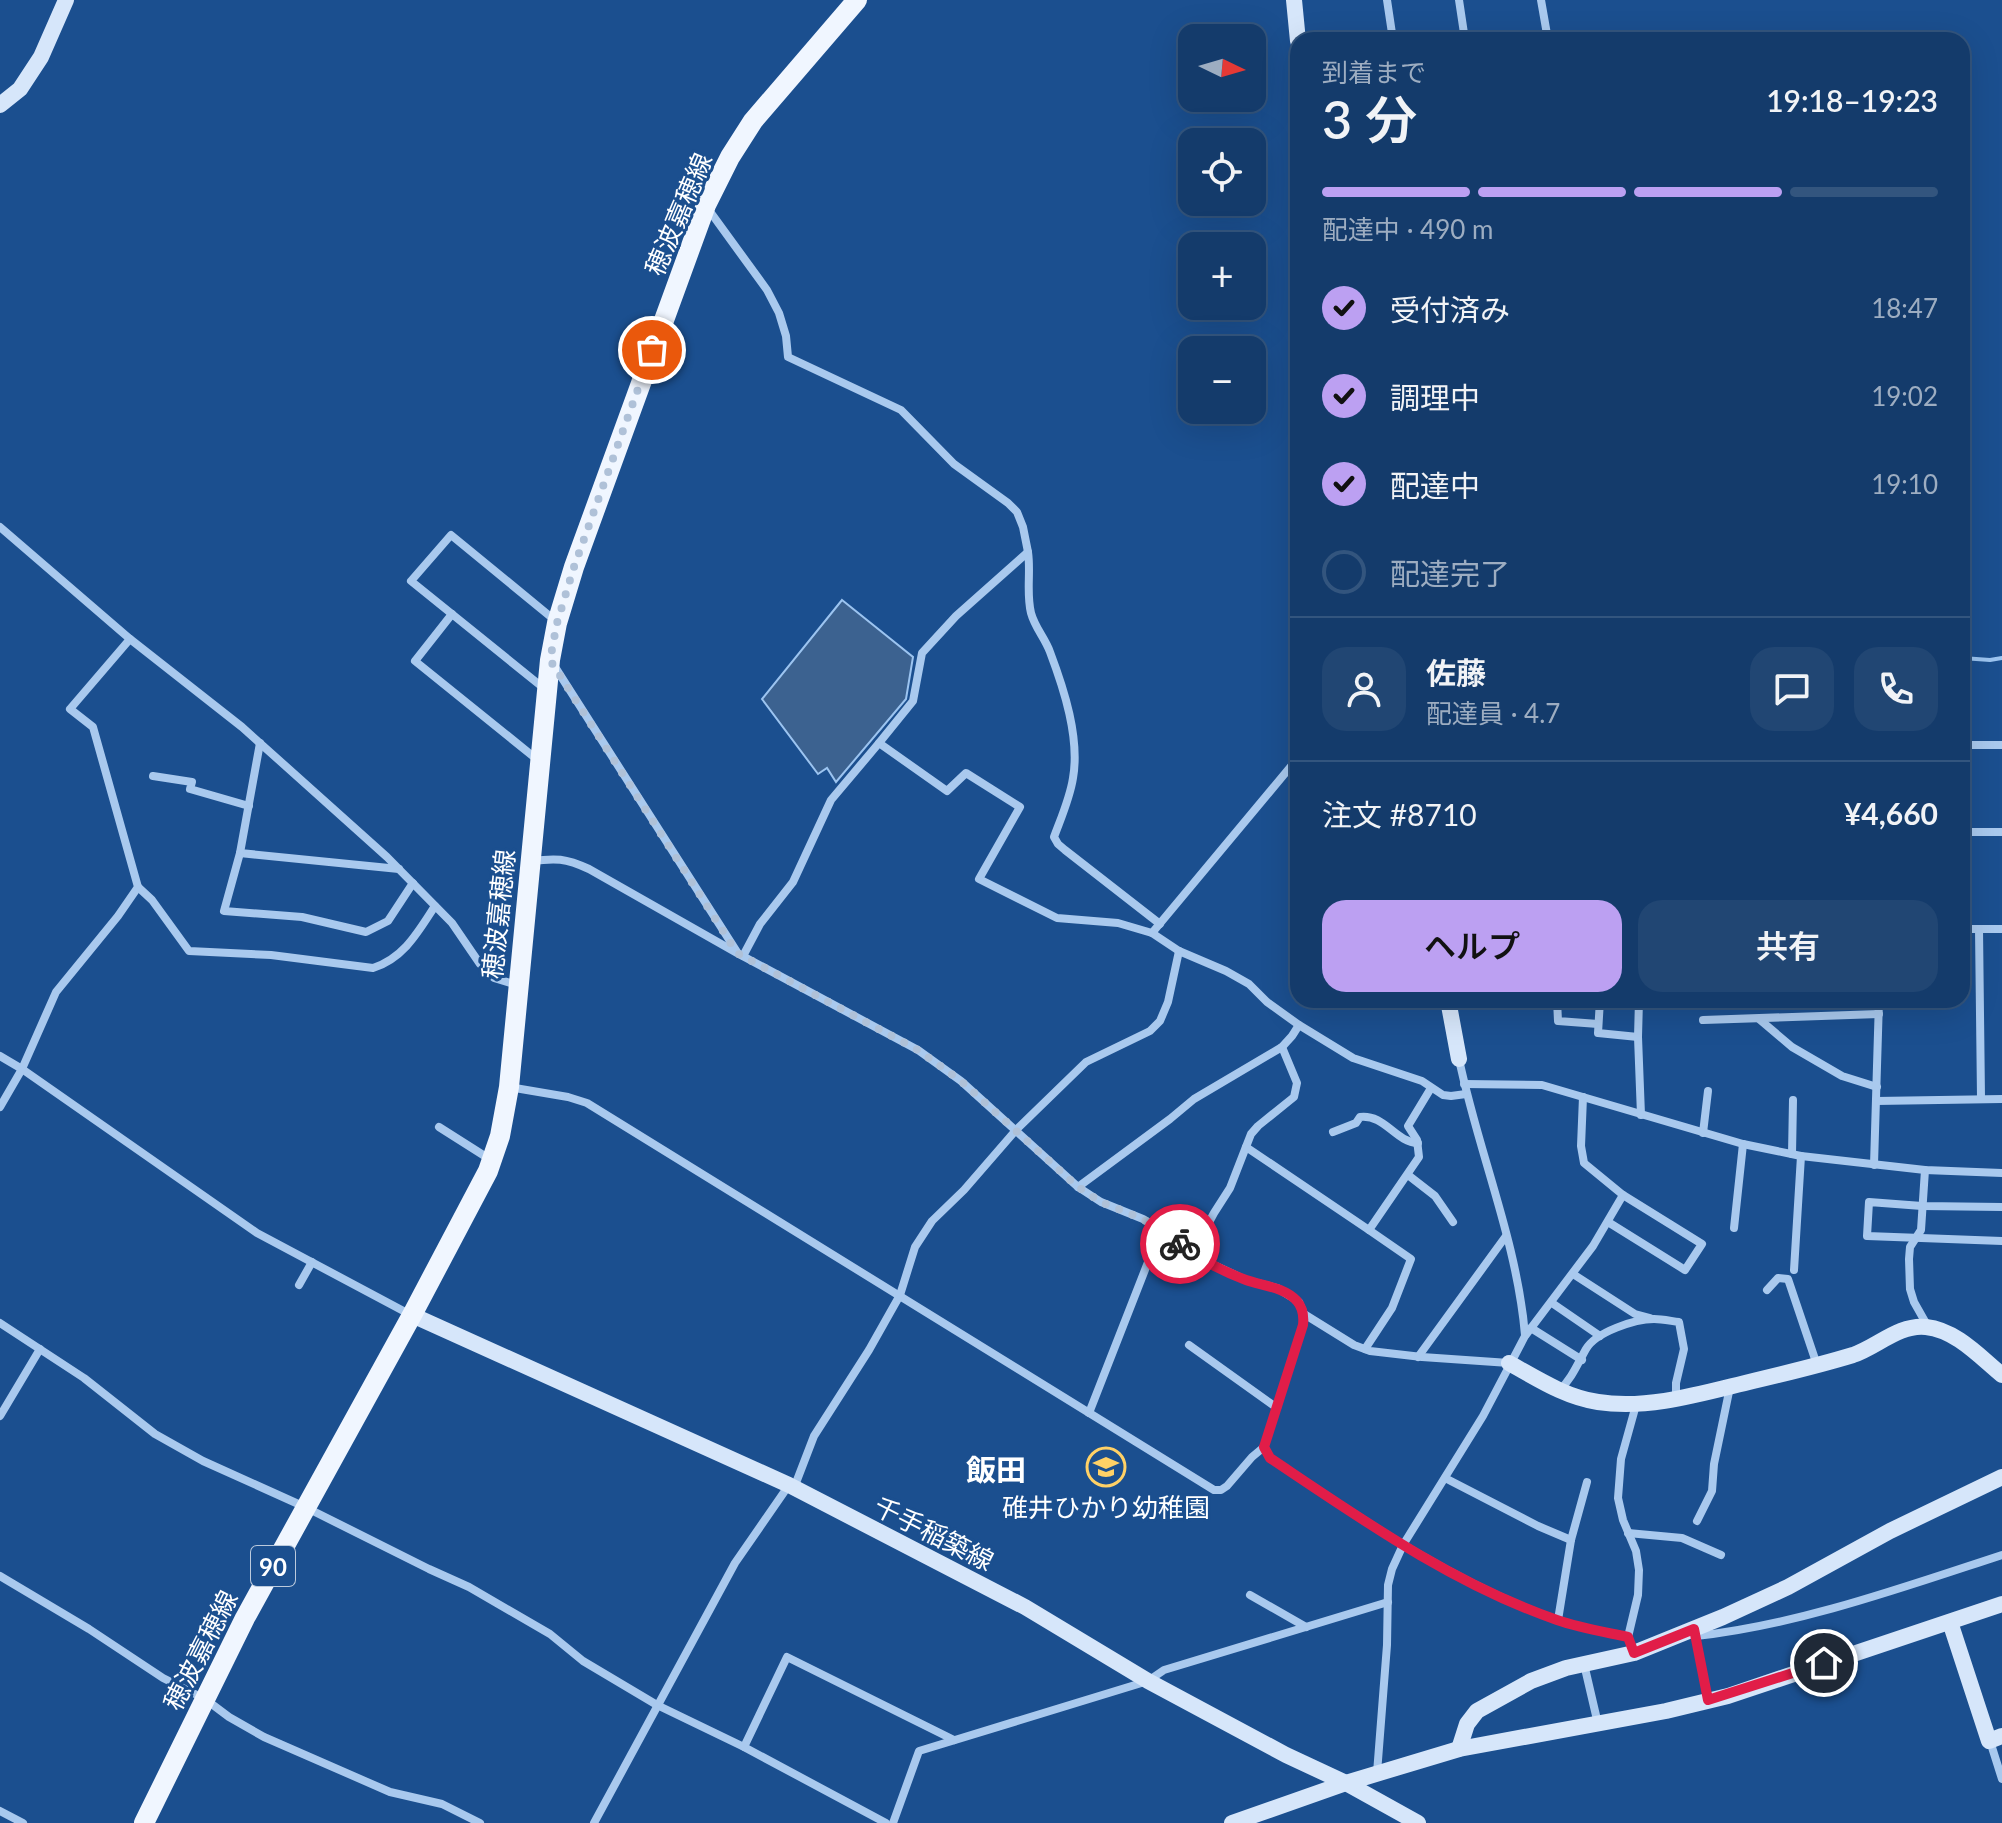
<!DOCTYPE html>
<html lang="ja">
<head>
<meta charset="utf-8">
<style>
	:root { --surface:#143b6b; --page:#214673; --text:#f1f3f6; --muted:#9dadc1; --line:#33557e; --accent:#bca0f2 }
	body { margin:0; font-family:Lato,"Noto Sans JP",sans-serif; background:var(--page); color:var(--text); height:100vh; display:flex; flex-direction:column; font-size:30px; white-space:nowrap }
	* { box-sizing:border-box; margin:0 }
	p { font-size:26px; color:var(--muted) }
	.icon { flex:none; width:44px; height:44px; fill:none; stroke:currentColor; stroke-width:2; stroke-linecap:round; stroke-linejoin:round }
	.map { position:relative; flex:1; overflow:hidden }
	.drawer { position:absolute; left:1290px; top:32px; width:680px; height:976px; display:flex; flex-direction:column; background:var(--surface); border-radius:24px; box-shadow:0 8px 32px #0002,0 0 0 2px var(--line) }
	.drawer>* { flex:none }
	.needle { width:52px; rotate:95deg }
	.buttons { position:absolute; left:1178px; top:24px; display:grid; gap:16px }
	.buttons a { display:grid; place-items:center; width:88px; height:88px; border-radius:16px; background:var(--surface); box-shadow:0 8px 32px #0002,0 0 0 2px var(--line); font-size:40px }
	.pin { position:absolute; display:grid; place-items:center; width:68px; height:68px; color:#fff; margin:-34px; border:4px solid #fff; border-radius:50%; box-shadow:0 2px 8px #0007 }
	.courier { position:absolute; display:grid; place-items:center; width:80px; height:80px; margin:-40px; border:6px solid #e11d48; border-radius:50%; background:#fff; color:#222; box-shadow:0 2px 10px #0007 }
	.headline em { font-style:normal; font-weight:600 }
	.headline div { display:flex; flex-direction:column-reverse }
	.headline { display:flex; align-items:center; justify-content:space-between; height:136px; padding:0 32px }
	h1 { font-size:52px; font-weight:600; line-height:60px }
	.bar { display:grid; grid-template-columns:repeat(4,1fr); gap:12px 8px; align-content:center; height:96px; padding:0 32px }
	.bar i { height:10px; border-radius:6px; background:var(--line) }
	.bar .active { background:var(--accent) }
	.bar p { grid-column:span 4 }
	.line { display:flex; align-items:center; gap:20px; padding:0 32px; border-top:2px solid var(--line) }
	.line div { flex:1 }
	.round { display:grid; place-items:center; flex:none; width:84px; height:84px; border-radius:24px; background:var(--page) }
	ol { padding:0 32px; list-style:none }
	li { display:flex; align-items:center; gap:24px; height:88px }
	li p { margin-inline-start:auto }
	li .icon { padding:8px; border-radius:50%; background:var(--accent); color:#111; stroke-width:4 }
	li:last-child { color:var(--muted) }
	li i { width:44px; height:44px; border:4px solid var(--line); border-radius:50% }
	.action { display:flex; gap:16px; margin-top:auto; padding:16px 32px }
	.action a { flex:1; height:92px; border-radius:24px; background:var(--accent); color:#111; font-size:32px; font-weight:600; line-height:92px; text-align:center }
	.action a+a { background:var(--page); color:var(--text) }
	.map>svg:first-child { display:block }
	.water { fill:#3c6290; stroke:#9cc4f0; stroke-width:2 }
	.lines { fill:none; stroke-linecap:round; stroke-linejoin:round }
	.stream { stroke:#9cc4f0; stroke-width:4 }
	.street { stroke:#a9c9ee; stroke-width:8 }
	.secondary { stroke:#d6e6fa; stroke-width:16 }
	.primary { stroke:#f0f6ff; stroke-width:20 }
	.done { stroke:#afc1d8; stroke-width:8; stroke-dasharray:0 14.4 }
	.route { stroke:#e11d48; stroke-width:10 }
	.labels { text-anchor:middle; dominant-baseline:central; stroke-width:6; stroke-linejoin:round; paint-order:stroke }
	.shield { fill:#1b4f8f; stroke:#bbcadd; stroke-width:2 }
	.shield-label { font-size:24px; font-weight:bold; fill:#fff }
	.street-label { font-size:26px; fill:#fff; stroke:#1b4f8f }
	.poi-label { font-size:26px; fill:#fff; stroke:#1b4f8f }
	.quarter-label { font-size:30px; font-weight:bold; fill:#fff; stroke:#1b4f8f }
</style>
</head>
<body>
<div class="map">
<svg width="2002" height="1823" viewBox="0 0 2002 1823">
	<rect width="100%" height="100%" fill="#1b4f8f"/>
	<path class="water" d="M 842,600 L 913,657 L 906,699 L 836,782 L 827,768 L 818,774 L 762,699 Z"/>
	<g class="lines">
		<path class="stream" d="M 1962,658 L 1990,660 L 2002,658"/>
		<g class="street">
			<path d="M 1387,0 L 1393,40"/>
			<path d="M 1459,0 L 1465,40"/>
			<path d="M 1541,0 L 1548,40"/>
			<path d="M 706,206 L 767,290 L 779,313 L 786,336 L 788,357 L 901,410 L 954,464 L 1008,503 L 1017,512 L 1023,527 L 1028,552"/>
			<path d="M 0,527 L 130,639 L 242,727 L 387,857 L 452,923 L 480,964 L 494,978 L 517,985"/>
			<path d="M 452,614 L 415,661 L 539,761"/>
			<path d="M 555,667 L 737,952"/>
			<path d="M 546,690 L 411,581 L 451,535 L 557,622"/>
			<path d="M 260,743 L 240,853 L 399,869"/>
			<path d="M 1962,745 L 2002,745"/>
			<path d="M 1298,760 L 1292,765 L 1152,933 L 1179,951 L 1226,971 L 1249,984 L 1267,1002 L 1299,1025 L 1353,1058 L 1422,1081 L 1443,1095 L 1451,1096 L 1466,1094"/>
			<path d="M 153,776 L 192,782 L 190,789 L 249,806"/>
			<path d="M 1962,832 L 2002,832"/>
			<path d="M 240,853 L 224,911 L 302,917 L 366,932 L 388,921 L 413,883"/>
			<path d="M 138,887 L 152,900 L 189,951 L 271,955 L 373,968 C 404,958 418,932 435,906"/>
			<path d="M 1962,929 L 2002,929"/>
			<path d="M 1979,929 L 1981,1098"/>
			<path d="M 1152,933 L 1118,923 L 1057,918 L 979,879 L 1020,807 L 966,773 L 947,791 L 879,743 L 913,701 L 922,653 L 956,616 L 1028,552 C 1031,572 1026,593 1031,613 C 1035,628 1045,638 1050,652 C 1064,689 1080,738 1073,778 C 1070,798 1061,818 1054,837 L 1058,844 L 1065,850 L 1160,924"/>
			<path d="M 743,956 L 760,924 L 793,882 L 831,800 L 879,743"/>
			<path d="M 1557,1000 L 1558,1021 L 1598,1024"/>
			<path d="M 1600,1000 L 1598,1033 L 1638,1037"/>
			<path d="M 1639,1000 L 1638,1037 L 1641,1115"/>
			<path d="M 1759,1019 L 1792,1047 L 1842,1076 L 1877,1087"/>
			<path d="M 1703,1020 L 1879,1014"/>
			<path d="M 0,1056 L 22,1069 L 257,1233 L 411,1315"/>
			<path d="M 1459,1059 C 1478,1151 1517,1241 1525,1335"/>
			<path d="M 1464,1084 L 1542,1085 L 1743,1144 L 1801,1156 L 1925,1170 L 2002,1173"/>
			<path d="M 509,1087 L 568,1097 L 587,1103 L 1214,1490 L 1221,1490 L 1227,1486 L 1252,1457 L 1264,1447 L 1303,1325 L 1304,1314 L 1299,1302 L 1290,1296 L 1277,1288 L 1246,1280 L 1195,1256 L 1165,1232 L 1143,1219 L 1101,1202 L 1078,1187 L 961,1081 L 918,1050 L 737,953 L 589,869 C 565,858 556,858 531,861"/>
			<path d="M 1583,1097 L 1581,1146 L 1584,1163 L 1623,1195 L 1702,1244 L 1685,1270 L 1608,1222"/>
			<path d="M 1876,1101 L 2002,1099"/>
			<path d="M 0,1107 L 22,1069 L 56,992 L 118,916 L 138,887 L 93,727 L 70,709 L 130,639"/>
			<path d="M 439,1127 L 491,1160"/>
			<path d="M 1333,1132 L 1356,1123 L 1360,1117 C 1385,1114 1395,1142 1418,1143"/>
			<path d="M 1703,1133 L 1708,1091"/>
			<path d="M 1246,1147 L 1369,1230"/>
			<path d="M 1792,1154 L 1793,1100"/>
			<path d="M 1874,1165 L 1879,1000"/>
			<path d="M 1925,1170 L 1921,1230 L 1910,1247 L 1909,1259 L 1910,1289 L 1914,1302 L 1927,1325"/>
			<path d="M 1408,1175 L 1435,1196 L 1453,1222"/>
			<path d="M 1078,1187 L 1170,1119 L 1194,1099 L 1282,1047 L 1292,1036 L 1299,1025"/>
			<path d="M 2002,1207 L 1922,1206 L 1869,1202 L 1867,1236 L 2002,1241"/>
			<path d="M 1734,1228 L 1743,1144"/>
			<path d="M 1192,1254 L 1214,1213 L 1230,1188 L 1251,1134 L 1258,1126 L 1294,1097 L 1297,1083 L 1282,1047"/>
			<path d="M 1794,1270 L 1801,1156"/>
			<path d="M 1573,1274 L 1635,1314 L 1650,1318"/>
			<path d="M 299,1285 L 312,1262"/>
			<path d="M 1767,1290 L 1778,1278 L 1788,1279 L 1817,1365"/>
			<path d="M 1552,1303 L 1600,1336"/>
			<path d="M 1304,1314 L 1354,1345 L 1370,1351 L 1422,1357 L 1509,1363"/>
			<path d="M 0,1323 L 84,1378 L 155,1434 L 203,1461 L 305,1507 L 429,1569 L 469,1587 L 550,1634 L 583,1661 L 657,1705 L 744,1747 L 886,1823"/>
			<path d="M 1531,1328 L 1582,1360"/>
			<path d="M 1189,1345 L 1277,1408"/>
			<path d="M 1365,1349 L 1392,1308 L 1411,1259 L 1369,1230 L 1419,1157 L 1417,1140 L 1408,1126 L 1431,1088"/>
			<path d="M 1418,1357 L 1506,1236"/>
			<path d="M 1559,1391 C 1572,1378 1577,1365 1586,1349 C 1596,1332 1635,1319 1654,1319 C 1662,1319 1671,1321 1679,1322 L 1684,1349 L 1676,1383 L 1676,1398"/>
			<path d="M 1089,1413 L 1161,1229"/>
			<path d="M 0,1416 L 40,1349"/>
			<path d="M 1264,1447 L 1270,1458 C 1361,1519 1453,1583 1557,1620 C 1580,1628 1605,1632 1628,1637"/>
			<path d="M 1445,1478 L 1538,1526 L 1571,1540"/>
			<path d="M 794,1488 L 814,1436 L 869,1350 L 900,1295 L 915,1247 L 932,1221 L 964,1190 L 1016,1130 L 1086,1062 L 1150,1031 L 1160,1021 L 1168,1002 L 1179,951"/>
			<path d="M 1697,1521 L 1712,1491 L 1714,1464 L 1730,1387"/>
			<path d="M 1628,1533 L 1682,1538 L 1721,1555"/>
			<path d="M 0,1576 L 89,1629 L 163,1678 L 205,1699 L 229,1717 L 264,1737 L 390,1792 L 442,1804 L 480,1823"/>
			<path d="M 1250,1595 L 1306,1627"/>
			<path d="M 1558,1620 L 1571,1540 L 1587,1482"/>
			<path d="M 1695,1633 L 1708,1700"/>
			<path d="M 1696,1636 C 1798,1625 1904,1587 2002,1555"/>
			<path d="M 1634,1653 L 1628,1637 L 1638,1595 L 1639,1570 L 1636,1551 L 1623,1520 L 1618,1498 L 1621,1459 L 1636,1405"/>
			<path d="M 1584,1664 L 1598,1724"/>
			<path d="M 1990,1741 L 2002,1779"/>
			<path d="M 744,1747 L 787,1657 L 954,1740"/>
			<path d="M 1377,1773 L 1387,1645 L 1388,1585 L 1392,1569 L 1403,1545 L 1483,1416 L 1525,1336 L 1593,1246 L 1623,1195"/>
			<path d="M 0,1811 L 23,1823"/>
			<path d="M 594,1823 L 735,1563 L 789,1485"/>
			<path d="M 893,1823 L 919,1751 L 1148,1681 L 1164,1670 L 1388,1602"/>
		</g>
		<g class="secondary">
			<path d="M 1294,0 L 1298,41"/>
			<path d="M 0,105 L 20,89 L 41,57 L 66,0"/>
			<path d="M 1448,1000 L 1459,1059"/>
			<path d="M 412,1315 L 789,1485 L 1025,1607 L 1148,1681 L 1286,1755 L 1346,1783 L 1418,1823"/>
			<path d="M 1509,1363 C 1538,1379 1565,1397 1598,1402 C 1649,1410 1703,1393 1753,1381 C 1787,1373 1820,1365 1853,1355 C 1877,1347 1899,1324 1926,1327 C 1956,1330 1980,1357 2002,1375"/>
			<path d="M 1950,1622 L 1989,1741 L 2002,1736"/>
			<path d="M 1459,1749 L 1467,1724 L 1477,1711 L 1531,1681 L 1566,1668 L 1634,1653 L 1723,1617 L 1788,1587 L 1890,1531 L 2002,1477"/>
			<path d="M 1232,1823 L 1346,1783 L 1459,1749 L 1666,1711 L 1728,1696 L 2002,1604"/>
		</g>
		<path class="primary" d="M 144,1823 L 245,1618 L 412,1315 L 488,1171 L 500,1136 L 509,1087 L 550,660 L 557,623 L 574,567 L 706,205 L 730,157 L 753,121 L 857,0"/>
	</g>
	<g class="lines">
		<path class="done" d="M 652,350 L 574,567 L 557,623 L 550,660 L 737,953 L 918,1050 L 961,1081 L 1078,1187 L 1101,1202 L 1143,1219 L 1180,1244"/>
		<path class="route" d="M 1180,1244 C 1199,1259 1222,1271 1246,1280 C 1263,1286 1284,1287 1297,1301 C 1303,1308 1304,1316 1303,1325 L 1264,1447 L 1270,1458 C 1361,1519 1453,1584 1557,1620 C 1580,1628 1605,1632 1628,1637 L 1634,1653 L 1694,1629 L 1708,1700 L 1824,1663"/>
	</g>
	<defs>
		<g id="school-ring" transform="scale(2)"><circle r="9.5" fill="#1b4f8f" stroke="#ffd166" stroke-width="1.5"/><path d="M0-5L7-2L0 1L-7-2ZM-4 1L0 2.5L4 1V4Q0 6-4 4Z" fill="#ffd166"/></g>
	</defs>
	<g fill-rule="evenodd">
		<use href="#school-ring" x="1106" y="1467"/>
	</g>
	<g class="labels">
		<rect class="shield" x="251" y="1546" width="44" height="40" rx="6"/>
		<g class="shield-label">
			<text x="273" y="1566">90</text>
		</g>
		<g class="street-label">
			<text transform="translate(678 214) rotate(-67)">穂波嘉穂線</text>
			<text transform="translate(498 914) rotate(-84)">穂波嘉穂線</text>
			<text transform="translate(934 1533) rotate(27)">千手稲築線</text>
			<text transform="translate(200 1650) rotate(-63)">穂波嘉穂線</text>
		</g>
		<g class="poi-label">
			<text x="1106" y="1507">碓井ひかり幼稚園</text>
		</g>
		<g class="quarter-label">
			<text x="996" y="1469">飯田</text>
		</g>
	</g>
</svg>
<div class="buttons">
<a><svg class="needle" viewBox="-14 -14 28 28"><path d="M0-13l5 13h-10z" fill="#e53935"/><path d="M0 13l5-13h-10z" fill="#9dadc1"/></svg></a>
<a><svg class="icon" aria-label="locate" viewBox="0 0 24 24"><circle cx="12" cy="12" r="6"/><path d="M12 2v4M12 18v4M2 12h4M18 12h4"/></svg></a>
<a>+</a>
<a>−</a>
</div>
<div class="pin" style="left:652px;top:350px;background:#ea580c"><svg class="icon" aria-label="bag" viewBox="0 0 24 24"><path d="M5 8h14l-1 12H6zM9 8a3 3 0 0 1 6 0"/></svg></div>
<div class="pin" style="left:1824px;top:1663px;background:#1f2937"><svg class="icon" aria-label="home" viewBox="0 0 24 24"><path d="M3 11l9-7 9 7M6 9v11h12V9"/></svg></div>
<div class="courier" style="left:1180px;top:1244px"><svg class="icon" aria-label="bike" viewBox="0 0 24 24"><circle cx="6" cy="16" r="4"/><circle cx="18" cy="16" r="4"/><path d="M6 16l4-8h5l3 8M10 8l3 8H6M13 5h3"/></svg></div>
<section class="drawer">
<div class="headline"><div><h1>3 分</h1><p>到着まで</p></div><em>19:18–19:23</em></div>
<div class="bar"><i class="active"></i><i class="active"></i><i class="active"></i><i></i><p>配達中 · 490 m</p></div>
<ol>
<li><svg class="icon" aria-label="check" viewBox="0 0 24 24"><path d="M5 12l5 5 9-10"/></svg>受付済み<p>18:47</p></li>
<li><svg class="icon" aria-label="check" viewBox="0 0 24 24"><path d="M5 12l5 5 9-10"/></svg>調理中<p>19:02</p></li>
<li><svg class="icon" aria-label="check" viewBox="0 0 24 24"><path d="M5 12l5 5 9-10"/></svg>配達中<p>19:10</p></li>
<li><i></i>配達完了</li>
</ol>
<div class="line" style="height:144px"><a class="round"><svg class="icon" aria-label="person" viewBox="0 0 24 24"><circle cx="12" cy="8" r="4"/><path d="M4 21q1-7 8-7t8 7"/></svg></a><div><b>佐藤</b><p>配達員 · 4.7</p></div><a class="round"><svg class="icon" aria-label="chat" viewBox="0 0 24 24"><path d="M4 5h16v11H9l-5 4z"/></svg></a><a class="round"><svg class="icon" aria-label="phone" viewBox="0 0 24 24"><path d="M5 4h4l2 5-3 2q2 4 5 5l2-3 5 2v4C11 20 4 13 5 4z"/></svg></a></div>
<div class="line" style="height:104px"><div>注文 #8710</div><b>¥4,660</b></div>
<div class="action"><a>ヘルプ</a><a>共有</a></div>
</section>
</div>
</body>
</html>
